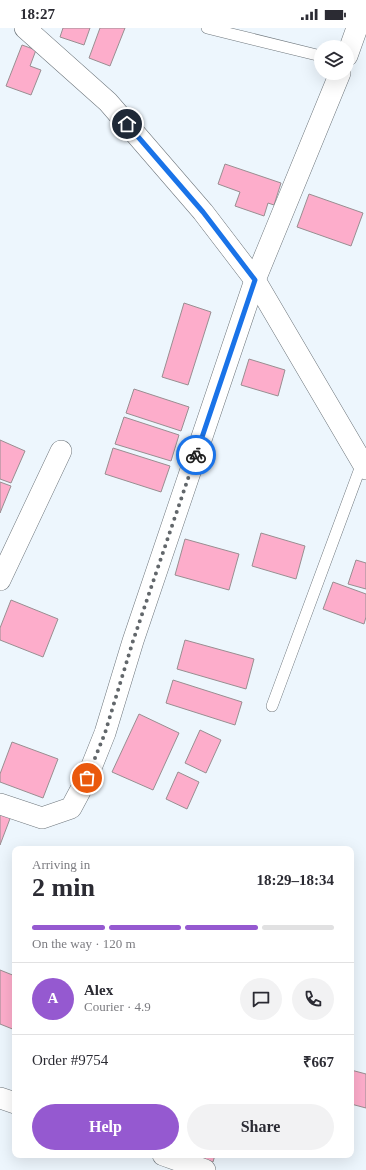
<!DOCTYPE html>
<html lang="en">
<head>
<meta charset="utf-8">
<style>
	:root { --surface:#fff; --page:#f2f2f3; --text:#2b2b33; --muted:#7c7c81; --line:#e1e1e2; --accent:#9559d0 }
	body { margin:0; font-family:Georgia,serif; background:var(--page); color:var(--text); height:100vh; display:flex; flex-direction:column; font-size:15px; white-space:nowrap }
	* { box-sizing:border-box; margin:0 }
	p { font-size:13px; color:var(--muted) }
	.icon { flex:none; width:22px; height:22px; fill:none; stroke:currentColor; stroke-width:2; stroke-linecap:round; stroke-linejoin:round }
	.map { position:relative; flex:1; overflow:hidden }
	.drawer { position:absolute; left:12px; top:818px; width:342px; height:312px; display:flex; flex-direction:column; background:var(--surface); border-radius:8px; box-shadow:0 4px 16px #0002 }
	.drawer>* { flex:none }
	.fabs { position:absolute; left:314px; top:12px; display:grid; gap:8px }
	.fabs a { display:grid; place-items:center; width:40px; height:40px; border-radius:50%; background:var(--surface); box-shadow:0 4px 16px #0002; font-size:20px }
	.pin { position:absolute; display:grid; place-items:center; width:34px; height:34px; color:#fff; margin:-17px; border:2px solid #fff; border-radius:50%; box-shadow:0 1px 4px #0007 }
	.courier { position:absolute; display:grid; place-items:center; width:40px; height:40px; margin:-20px; border:3px solid #1a73e8; border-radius:50%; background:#fff; color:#222; box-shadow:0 1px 5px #0007 }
	.headline em { font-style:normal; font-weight:800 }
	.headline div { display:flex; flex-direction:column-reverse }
	.headline { display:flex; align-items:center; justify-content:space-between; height:68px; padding:0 20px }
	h1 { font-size:26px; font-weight:800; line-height:30px }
	.bar { display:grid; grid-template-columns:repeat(4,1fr); gap:6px 4px; align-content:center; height:48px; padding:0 20px }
	.bar i { height:5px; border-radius:3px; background:var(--line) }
	.bar .current { background:var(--accent) }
	.bar p { grid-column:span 4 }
	.line { display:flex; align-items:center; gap:10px; padding:0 20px; border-top:1px solid var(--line) }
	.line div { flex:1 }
	.round { display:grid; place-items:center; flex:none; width:42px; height:42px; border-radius:21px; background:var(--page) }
	.primary-button { display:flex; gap:8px; margin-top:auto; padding:8px 20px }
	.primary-button a { flex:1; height:46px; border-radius:24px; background:var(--accent); color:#fff; font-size:16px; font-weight:800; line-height:46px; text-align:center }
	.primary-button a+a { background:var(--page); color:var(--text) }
	.status { display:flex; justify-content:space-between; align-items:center; height:28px; padding:0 20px; background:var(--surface); direction:ltr }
	.status svg { height:11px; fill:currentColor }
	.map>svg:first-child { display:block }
	.building { fill:#fdadcb; stroke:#998e91 }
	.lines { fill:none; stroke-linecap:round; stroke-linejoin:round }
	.lane-casing { stroke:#6e767c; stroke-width:12 }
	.street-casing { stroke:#6e767c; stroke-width:22 }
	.lane { stroke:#fff; stroke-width:11 }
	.street { stroke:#fff; stroke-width:21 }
	.done { stroke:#62676b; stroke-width:4; stroke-dasharray:0 7.2 }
	.route { stroke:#1a73e8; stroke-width:5 }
</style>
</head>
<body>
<div class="status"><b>18:27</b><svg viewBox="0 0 49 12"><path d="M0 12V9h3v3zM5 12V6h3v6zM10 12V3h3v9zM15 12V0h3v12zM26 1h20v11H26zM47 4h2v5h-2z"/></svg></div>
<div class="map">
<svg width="366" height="1142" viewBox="0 0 366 1142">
	<rect width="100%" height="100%" fill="#edf6fd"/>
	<g class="building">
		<path d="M 63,0 L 90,0 L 84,17 L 60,9 Z"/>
		<path d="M 100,0 L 125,0 L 110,38 L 89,30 Z"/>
		<path d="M 22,17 L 36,22 L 30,38 L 41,42 L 31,67 L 6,58 Z"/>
		<path d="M 225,136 L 281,155 L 274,177 L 268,175 L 264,188 L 235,178 L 240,164 L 218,156 Z"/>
		<path d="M 309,166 L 363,185 L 351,218 L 297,199 Z"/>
		<path d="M 184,275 L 211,284 L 188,357 L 162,349 Z"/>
		<path d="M 249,331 L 285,342 L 278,368 L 241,357 Z"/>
		<path d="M 134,361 L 189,379 L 181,403 L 126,385 Z"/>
		<path d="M 124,389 L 179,407 L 171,433 L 115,416 Z"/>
		<path d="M 0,412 L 25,423 L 11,455 L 0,451 Z"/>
		<path d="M 113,420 L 170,438 L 161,464 L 105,446 Z"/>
		<path d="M 0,454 L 11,458 L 0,485 Z"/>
		<path d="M 261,505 L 305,518 L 296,551 L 252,538 Z"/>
		<path d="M 185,511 L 239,526 L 229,562 L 175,547 Z"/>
		<path d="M 356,532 L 366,535 L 366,561 L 348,556 Z"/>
		<path d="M 333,554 L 366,566 L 366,589 L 364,596 L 323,581 Z"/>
		<path d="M 11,572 L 58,591 L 43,629 L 0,612 L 0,600 Z"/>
		<path d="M 185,612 L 254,631 L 246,661 L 177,641 Z"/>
		<path d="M 173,652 L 242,674 L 235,697 L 166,675 Z"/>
		<path d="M 139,686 L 179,705 L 153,762 L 112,744 Z"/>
		<path d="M 200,702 L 221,712 L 206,745 L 185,735 Z"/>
		<path d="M 12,714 L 58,731 L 43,770 L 0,754 L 0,746 Z"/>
		<path d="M 178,744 L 199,754 L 187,781 L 166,771 Z"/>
		<path d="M 0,784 L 11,788 L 0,817 Z"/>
		<path d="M 0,942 L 15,948 L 15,1002 L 0,996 Z"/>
		<path d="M 351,1042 L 366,1046 L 366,1080 L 351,1076 Z"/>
		<path d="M 194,1127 L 215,1127 L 213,1134 Z"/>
	</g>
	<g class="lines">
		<g class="lane-casing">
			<g id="lane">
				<path d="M 207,0 L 321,28"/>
				<path d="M 272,678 L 362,435"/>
			</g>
		</g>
		<g class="street-casing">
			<g id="street">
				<path d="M 25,0 L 108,74 L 203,184 L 255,252 L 366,441"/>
				<path d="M 347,28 L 357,0"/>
				<path d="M 0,552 L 61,423"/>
				<path d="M 0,776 L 42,790 L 71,780 L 87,750 L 105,705 L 133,613 L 255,252 L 340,45"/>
				<path d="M 0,1070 L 15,1075"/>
				<path d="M 163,1127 L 205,1142"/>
			</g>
		</g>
		<use href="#lane" class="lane"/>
		<use href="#street" class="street"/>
	</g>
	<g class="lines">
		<path class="done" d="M 87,750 L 105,705 L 133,613 L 196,427"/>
		<path class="route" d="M 127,96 L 203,184 L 255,252 L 196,427"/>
	</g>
</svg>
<div class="fabs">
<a><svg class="icon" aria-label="layers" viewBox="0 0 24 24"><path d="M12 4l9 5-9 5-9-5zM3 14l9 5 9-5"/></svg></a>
</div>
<div class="pin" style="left:87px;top:750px;background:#ea580c"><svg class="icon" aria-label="bag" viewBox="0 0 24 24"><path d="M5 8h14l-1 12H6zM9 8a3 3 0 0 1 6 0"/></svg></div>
<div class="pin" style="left:127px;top:96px;background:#1f2937"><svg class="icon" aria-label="home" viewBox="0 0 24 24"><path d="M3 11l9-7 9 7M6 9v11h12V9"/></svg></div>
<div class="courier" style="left:196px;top:427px"><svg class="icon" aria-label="bike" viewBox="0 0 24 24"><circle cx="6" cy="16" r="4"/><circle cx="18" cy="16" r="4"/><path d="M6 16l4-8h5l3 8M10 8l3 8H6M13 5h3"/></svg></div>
<section class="drawer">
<div class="headline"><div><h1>2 min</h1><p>Arriving in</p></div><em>18:29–18:34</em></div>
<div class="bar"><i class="current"></i><i class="current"></i><i class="current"></i><i></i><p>On the way · 120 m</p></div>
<div class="line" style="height:72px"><b class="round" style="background:var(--accent);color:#fff">A</b><div><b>Alex</b><p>Courier · 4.9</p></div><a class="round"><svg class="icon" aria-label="chat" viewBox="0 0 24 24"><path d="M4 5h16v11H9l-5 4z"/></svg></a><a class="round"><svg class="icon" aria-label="phone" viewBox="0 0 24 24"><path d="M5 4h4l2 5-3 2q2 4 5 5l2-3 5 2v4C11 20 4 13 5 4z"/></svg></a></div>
<div class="line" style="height:52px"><div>Order #9754</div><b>₹667</b></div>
<div class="primary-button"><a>Help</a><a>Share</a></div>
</section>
</div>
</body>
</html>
